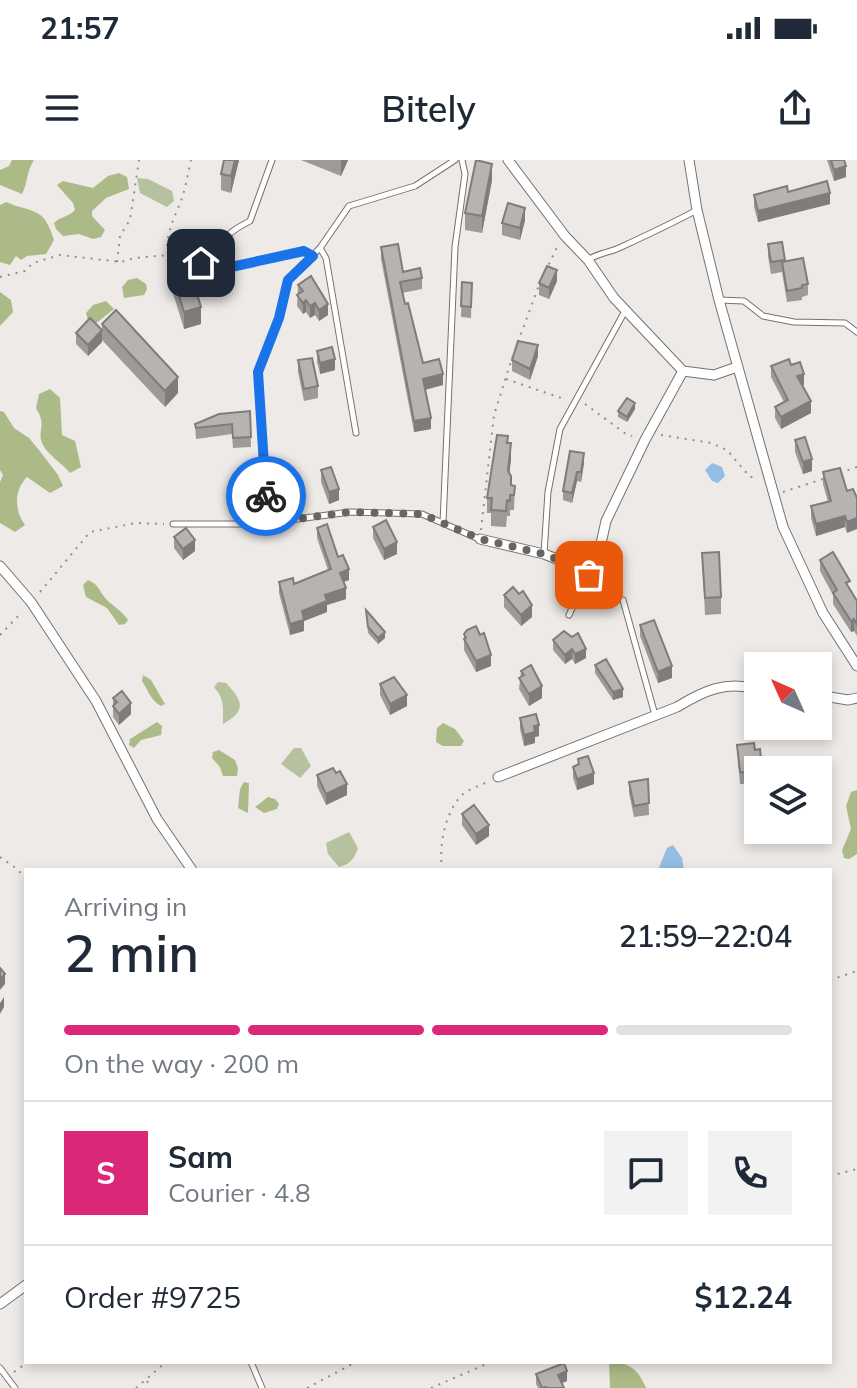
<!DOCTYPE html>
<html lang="en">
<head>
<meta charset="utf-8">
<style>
	:root { --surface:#fff; --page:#f2f2f3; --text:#1f2937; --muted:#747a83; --line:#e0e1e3; --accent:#db2777 }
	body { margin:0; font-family:Mulish,sans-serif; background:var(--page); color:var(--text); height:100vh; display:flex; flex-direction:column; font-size:30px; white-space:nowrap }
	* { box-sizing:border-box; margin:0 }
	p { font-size:26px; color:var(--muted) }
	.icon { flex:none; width:44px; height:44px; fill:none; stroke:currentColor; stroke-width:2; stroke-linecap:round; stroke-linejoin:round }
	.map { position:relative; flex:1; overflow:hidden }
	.sheet { position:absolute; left:24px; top:708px; width:808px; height:496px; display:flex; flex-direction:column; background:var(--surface); border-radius:0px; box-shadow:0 4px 12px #0003 }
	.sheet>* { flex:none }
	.needle { width:52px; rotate:315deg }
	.controls { position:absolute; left:744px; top:492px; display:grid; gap:16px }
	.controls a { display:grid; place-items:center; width:88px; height:88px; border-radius:0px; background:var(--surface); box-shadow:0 4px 12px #0003; font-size:40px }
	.pin { position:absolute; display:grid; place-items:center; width:68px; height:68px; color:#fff; margin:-34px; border-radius:16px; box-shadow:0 4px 12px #0006 }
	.courier { position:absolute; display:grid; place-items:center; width:80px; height:80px; margin:-40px; border:6px solid #1a73e8; border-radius:50%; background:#fff; color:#222; box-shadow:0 2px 10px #0007 }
	.overview em { font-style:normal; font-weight:600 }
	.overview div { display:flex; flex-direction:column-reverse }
	.overview { display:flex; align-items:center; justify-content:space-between; height:136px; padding:0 40px }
	h1 { font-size:52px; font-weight:600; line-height:60px }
	.bar { display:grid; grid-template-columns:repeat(4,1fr); gap:12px 8px; align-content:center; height:96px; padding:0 40px }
	.bar i { height:10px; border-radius:6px; background:var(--line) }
	.bar .on { background:var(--accent) }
	.bar p { grid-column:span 4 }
	.line { display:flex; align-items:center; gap:20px; padding:0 40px; border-top:2px solid var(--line) }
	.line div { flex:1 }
	.round { display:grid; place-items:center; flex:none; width:84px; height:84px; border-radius:0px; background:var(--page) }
	.status { display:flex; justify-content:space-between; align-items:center; height:56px; padding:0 40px; background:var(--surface); direction:ltr }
	.status svg { height:22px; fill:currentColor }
	header { display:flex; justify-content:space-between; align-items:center; height:104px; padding:0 40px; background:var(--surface); font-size:36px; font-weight:600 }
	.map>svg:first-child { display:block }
	.green { fill:#b6c19d }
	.forest { fill:#abba87 }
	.water { fill:#93bde3 }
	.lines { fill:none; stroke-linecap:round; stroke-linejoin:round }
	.lane-casing { stroke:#757270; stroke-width:7 }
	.street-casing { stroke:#757270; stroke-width:11 }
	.path { stroke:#92908e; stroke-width:2; stroke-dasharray:2 6; stroke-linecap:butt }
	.lane { stroke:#fff; stroke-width:5 }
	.street { stroke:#fff; stroke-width:9 }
	.wall { fill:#9d9a97 }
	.shaded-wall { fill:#7f7d7b }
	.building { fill:#b6b3b0; stroke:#7f7d7b; stroke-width:2 }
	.done { stroke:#686664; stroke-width:8; stroke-dasharray:0 14.4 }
	.route { stroke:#1a73e8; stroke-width:10 }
</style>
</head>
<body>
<div class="status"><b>21:57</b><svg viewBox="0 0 49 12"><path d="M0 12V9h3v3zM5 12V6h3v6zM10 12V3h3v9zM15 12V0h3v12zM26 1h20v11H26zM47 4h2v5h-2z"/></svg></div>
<header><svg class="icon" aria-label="menu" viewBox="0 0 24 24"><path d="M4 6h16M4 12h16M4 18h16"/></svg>Bitely<svg class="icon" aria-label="share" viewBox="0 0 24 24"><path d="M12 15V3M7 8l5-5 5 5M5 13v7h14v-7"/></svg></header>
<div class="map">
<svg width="857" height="1228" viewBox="0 0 857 1228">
	<rect width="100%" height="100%" fill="#eeeae7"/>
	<g class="green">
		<path d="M 137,18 L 148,19 L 172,31 L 174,41 L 167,47 L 140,33 Z"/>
		<path d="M 218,522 L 226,523 C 244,542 246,551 223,564 C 223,548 225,540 214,527 Z"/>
		<path d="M 294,588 L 301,588 L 311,606 L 300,618 L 281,604 Z"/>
		<path d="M 349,672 L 358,688 C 355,698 349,705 339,707 L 328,694 L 326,683 Z"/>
	</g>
	<g class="forest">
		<path d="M 12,0 L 34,0 C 26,12 28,23 22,34 L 0,25 L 0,10 L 9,6 Z"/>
		<path d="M 119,13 L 127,17 L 129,29 L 106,38 L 92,51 L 92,56 L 105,70 L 101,77 L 93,79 L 79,74 L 63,76 L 56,69 L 54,63 C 61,56 69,57 75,50 L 73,43 L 57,25 L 63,21 L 93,28 L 108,16 Z"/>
		<path d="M 6,42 C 34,54 43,45 54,80 L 46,94 L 27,96 L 21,100 L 16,96 L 10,105 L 0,102 L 0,45 Z"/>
		<path d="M 137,118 L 146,124 L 147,129 L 144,135 L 124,138 L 122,127 L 128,120 Z"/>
		<path d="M 0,132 L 11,140 L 13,152 L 0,166 Z"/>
		<path d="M 106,141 L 114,149 L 94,165 L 89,164 L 86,153 L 93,145 Z"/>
		<path d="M 50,229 L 60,238 L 62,275 L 75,281 L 81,307 L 70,313 C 62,303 48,295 43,285 C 36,270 48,267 36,248 L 39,234 Z"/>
		<path d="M 0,251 L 4,252 L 14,268 L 29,278 L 39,290 L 58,315 L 63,326 L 50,333 L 27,317 C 14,330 14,350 25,365 L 15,372 L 0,363 L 0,322 L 3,315 L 0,310 Z"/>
		<path d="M 88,420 C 100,425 99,432 107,440 C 114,447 122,451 128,460 L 125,464 L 119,465 L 107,448 L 86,437 L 83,425 Z"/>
		<path d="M 143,515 L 151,520 L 165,544 L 161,546 C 151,541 148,530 142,521 Z"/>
		<path d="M 157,562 L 162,566 L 161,575 L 141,580 L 134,588 L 129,585 L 130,579 Z"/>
		<path d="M 443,563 L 455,569 L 464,581 L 461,586 L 443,586 L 436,582 L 437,568 Z"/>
		<path d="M 219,590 L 235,600 L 238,608 L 237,616 L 223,616 L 220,607 L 212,598 L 213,592 Z"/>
		<path d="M 244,622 L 249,623 L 248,653 L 238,648 L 240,629 Z"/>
		<path d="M 857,630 L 857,694 L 849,699 L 844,698 L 842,690 L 851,669 L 846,646 L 851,632 Z"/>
		<path d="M 268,637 L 275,639 L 279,644 L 277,649 L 264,653 L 255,647 Z"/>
		<path d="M 609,1202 C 629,1202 638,1209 646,1228 L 610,1228 Z"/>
	</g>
	<g class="water">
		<path d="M 712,303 L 722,307 L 725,316 L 718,323 L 712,321 L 705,310 Z"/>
		<path d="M 673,685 L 682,698 L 684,710 L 658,710 L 667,688 Z"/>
	</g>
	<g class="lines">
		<g class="lane-casing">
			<g id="lane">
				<path d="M 320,88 L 326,98 L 356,273"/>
				<path d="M 588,100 C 598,93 608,93 619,88 C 645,76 671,64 697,50"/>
				<path d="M 201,103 L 222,109 L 304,91 L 313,96"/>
				<path d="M 218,108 C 222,78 223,75 250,61 L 272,0"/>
				<path d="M 719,140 L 744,141 L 763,156 L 794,162 L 845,163 L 857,172"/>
				<path d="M 443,363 L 455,87 L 465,14 L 462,0"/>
				<path d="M 173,364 L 260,364 L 350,352 L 422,354 L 479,379"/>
				<path d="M 260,364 L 266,333 L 258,212 L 279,158 L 288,120 L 320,88 L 349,46 L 415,26 L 455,0"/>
				<path d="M 544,394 L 548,332 L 560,269 L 625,151"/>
				<path d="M 623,440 L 655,555"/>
				<path d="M 569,455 L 590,408"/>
				<path d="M 251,1202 L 262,1228"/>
				<path d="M 0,1208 L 15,1228"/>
			</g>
		</g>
		<g class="street-casing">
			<g id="street">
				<path d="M 508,0 L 565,76 L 588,100 L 614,138 L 683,211 L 714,215 L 737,207"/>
				<path d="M 689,0 L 697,50 L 719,140 L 783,367 L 823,453 L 857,506"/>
				<path d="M 480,379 L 544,394 L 583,409 L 596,406 L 606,361 L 645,280 L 683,211"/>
				<path d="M 0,406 L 31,442 L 96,541 L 157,659 L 192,710"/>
				<path d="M 818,535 L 848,540 L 857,538"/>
				<path d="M 498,617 L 677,547 C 705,530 725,521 758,529"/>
				<path d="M 0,1144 L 26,1125"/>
			</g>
		</g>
		<g class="path">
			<path d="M 168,94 C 164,76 176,55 182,38 C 186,26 188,13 191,0"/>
			<path d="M 117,102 L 120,76 L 130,60 L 139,0"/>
			<path d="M 0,117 L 25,111 L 33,103 L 60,95 L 121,102 L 134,98 L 168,95 L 180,99"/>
			<path d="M 542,119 L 558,85"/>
			<path d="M 518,182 L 539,125"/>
			<path d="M 506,219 L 564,239"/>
			<path d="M 585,244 L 626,274 L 632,276"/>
			<path d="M 661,275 L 711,283 L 727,290 L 750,317 L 756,317"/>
			<path d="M 840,313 L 857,307"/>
			<path d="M 783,332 L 823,319"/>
			<path d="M 481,370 L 494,255 L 514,192"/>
			<path d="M 40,432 L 90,372 L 136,363 L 164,364"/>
			<path d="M 0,475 L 22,452"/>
			<path d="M 0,697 L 17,709 L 26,719"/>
			<path d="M 442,710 C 439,686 444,655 461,636 C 468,629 481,625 490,621"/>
			<path d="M 830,820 L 857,811"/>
			<path d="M 830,1016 L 857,1009"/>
			<path d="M 14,1212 L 28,1202"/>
			<path d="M 147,1221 L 151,1228"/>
			<path d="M 136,1228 L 166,1202"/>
			<path d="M 307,1228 L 356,1202"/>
			<path d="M 431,1228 L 491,1202"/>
		</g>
		<use href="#lane" class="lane"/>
		<use href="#street" class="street"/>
	</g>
	<g class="wall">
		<path d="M 224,0 L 239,0 L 231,33 L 221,30 L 221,14 Z"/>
		<path d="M 301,0 L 348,0 L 341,16 Z"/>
		<path d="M 827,0 L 844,0 L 846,17 L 834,21 Z"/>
		<path d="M 492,20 L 482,73 L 465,70 L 465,53 Z"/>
		<path d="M 788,32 L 830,44 L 758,62 L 754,47 L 754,35 Z"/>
		<path d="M 525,60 L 520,80 L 502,75 L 502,63 Z"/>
		<path d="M 782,82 L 785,102 L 808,124 L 808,135 L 802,137 L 802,140 L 787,142 L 782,112 L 771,114 L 768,96 L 768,84 Z"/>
		<path d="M 381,87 L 403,112 L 422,118 L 422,129 L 402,133 L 423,203 L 443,225 L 425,230 L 431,269 L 414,272 L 381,99 Z"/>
		<path d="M 169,103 L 201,164 L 184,169 L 169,120 Z"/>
		<path d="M 557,121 L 549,139 L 539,135 L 539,123 Z"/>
		<path d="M 462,122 L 472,123 L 471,158 L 461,157 Z"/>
		<path d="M 298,125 L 328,155 L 319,161 L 315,155 L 310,158 L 306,152 L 303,154 L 297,146 Z"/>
		<path d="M 102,164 L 178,233 L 165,247 L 102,180 L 102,182 L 88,196 L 76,184 L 76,173 L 102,170 Z"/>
		<path d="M 317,191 L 335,210 L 320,214 L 317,202 Z"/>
		<path d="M 538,196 L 530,220 L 512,211 L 512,200 Z"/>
		<path d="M 298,200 L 318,226 L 318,238 L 304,241 L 298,212 Z"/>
		<path d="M 791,205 L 804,225 L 802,225 L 811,253 L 781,269 L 775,258 L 775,247 L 784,242 L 771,217 L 771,206 Z"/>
		<path d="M 635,249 L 627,262 L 618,257 L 618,251 Z"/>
		<path d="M 250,251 L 251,287 L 233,288 L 232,274 L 196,279 L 195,264 Z"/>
		<path d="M 795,280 L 812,311 L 803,314 L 795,292 Z"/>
		<path d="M 508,283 L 511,299 L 509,313 L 511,325 L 515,326 L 514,350 L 510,350 L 510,356 L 507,356 L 506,367 L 491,366 L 491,353 L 487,353 L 487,338 Z"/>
		<path d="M 584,303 L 581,322 L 577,321 L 572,343 L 563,340 L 563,331 Z"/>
		<path d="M 321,310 L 339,340 L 329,344 L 321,322 Z"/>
		<path d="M 823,312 L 857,338 L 847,373 L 845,367 L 816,376 L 811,358 L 811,346 L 828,342 L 823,324 Z"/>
		<path d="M 373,367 L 397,394 L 384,400 L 373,378 Z"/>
		<path d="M 317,368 L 338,397 L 349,420 L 344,422 L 346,439 L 327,445 L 327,452 L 304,461 L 304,471 L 290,475 L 279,433 L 279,422 L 294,424 L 328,410 L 317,378 Z"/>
		<path d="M 174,377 L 195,391 L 183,400 L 174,388 Z"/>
		<path d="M 702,393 L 721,437 L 721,454 L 705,455 Z"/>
		<path d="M 820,400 L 850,430 L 857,441 L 857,476 L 854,471 L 851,472 L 833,444 L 833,435 L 820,411 Z"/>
		<path d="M 504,435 L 532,457 L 521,466 L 504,447 Z"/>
		<path d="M 366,450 L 385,478 L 378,484 L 368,473 Z"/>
		<path d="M 640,465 L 672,518 L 658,523 L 640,476 Z"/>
		<path d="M 564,471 L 586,498 L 575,504 L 572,499 L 565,504 L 553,490 L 553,480 Z"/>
		<path d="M 464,474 L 480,475 L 491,506 L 476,512 L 464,490 Z"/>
		<path d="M 595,505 L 623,537 L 613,540 L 595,513 Z"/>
		<path d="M 521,511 L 542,538 L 529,546 L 519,529 Z"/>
		<path d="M 380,524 L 407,546 L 390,555 L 380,535 Z"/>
		<path d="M 113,538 L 131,554 L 119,565 L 113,557 Z"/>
		<path d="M 520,558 L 539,576 L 535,577 L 535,583 L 524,586 L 520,569 Z"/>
		<path d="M 737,585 L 755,590 L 762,607 L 762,610 L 758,610 L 758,624 L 740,624 Z"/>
		<path d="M 578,599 L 594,624 L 577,630 L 573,618 L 573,607 L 578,605 Z"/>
		<path d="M 317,615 L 347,635 L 326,645 L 317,626 Z"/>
		<path d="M 648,619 L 649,655 L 634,657 L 629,633 L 629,622 Z"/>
		<path d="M 462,654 L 489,676 L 476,685 L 462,665 Z"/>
		<path d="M 536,1214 L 567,1221 L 562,1223 L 564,1228 L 538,1228 L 536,1224 Z"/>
	</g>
	<g class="shaded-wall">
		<path d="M 235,0 L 239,0 L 231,33 L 231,16 Z"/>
		<path d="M 341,0 L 348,0 L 341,16 Z"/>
		<path d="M 492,4 L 492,20 L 482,73 L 482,56 Z"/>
		<path d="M 846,6 L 846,17 L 834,21 L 834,10 Z"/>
		<path d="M 830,33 L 830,44 L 758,62 L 758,51 Z"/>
		<path d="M 525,48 L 525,60 L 520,80 L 520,68 Z"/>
		<path d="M 557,110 L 557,121 L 549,139 L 549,128 Z"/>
		<path d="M 306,140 L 306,152 L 303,154 L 303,143 Z"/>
		<path d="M 315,143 L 315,155 L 310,158 L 310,146 Z"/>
		<path d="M 328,144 L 328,155 L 319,161 L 319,150 Z"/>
		<path d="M 201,147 L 201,164 L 184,169 L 184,152 Z"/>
		<path d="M 102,170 L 102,182 L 88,196 L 88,185 Z"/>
		<path d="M 538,185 L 538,196 L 530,220 L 530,209 Z"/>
		<path d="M 335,199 L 335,210 L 320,214 L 320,203 Z"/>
		<path d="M 443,214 L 443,225 L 423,230 L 423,219 Z"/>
		<path d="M 804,214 L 804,225 L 797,227 L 797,216 Z"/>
		<path d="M 178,217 L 178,233 L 165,247 L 165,231 Z"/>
		<path d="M 811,241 L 811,253 L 781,269 L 781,257 Z"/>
		<path d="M 635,243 L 635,249 L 627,262 L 627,257 Z"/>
		<path d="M 431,258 L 431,269 L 414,272 L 414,261 Z"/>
		<path d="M 511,283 L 511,299 L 508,326 L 508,311 Z"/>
		<path d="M 584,293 L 584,303 L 581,322 L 581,312 Z"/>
		<path d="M 812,299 L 812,311 L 803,314 L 803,302 Z"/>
		<path d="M 577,312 L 577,321 L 572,343 L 572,333 Z"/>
		<path d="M 339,329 L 339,340 L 329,344 L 329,332 Z"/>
		<path d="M 845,356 L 845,367 L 816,376 L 816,364 Z"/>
		<path d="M 857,358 L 857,369 L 847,373 L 847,362 Z"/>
		<path d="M 195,380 L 195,391 L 183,400 L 183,389 Z"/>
		<path d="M 397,382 L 397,394 L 384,400 L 384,389 Z"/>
		<path d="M 349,409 L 349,420 L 340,423 L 340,413 Z"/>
		<path d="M 346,428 L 346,439 L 327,445 L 327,452 L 304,461 L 304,471 L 290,475 L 290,464 L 302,451 L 325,435 Z"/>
		<path d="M 532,445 L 532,457 L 521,466 L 521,455 Z"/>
		<path d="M 854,459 L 854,471 L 851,472 L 851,461 Z"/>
		<path d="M 385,472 L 385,478 L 378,484 L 378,478 Z"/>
		<path d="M 572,489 L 572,499 L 565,504 L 565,495 Z"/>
		<path d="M 586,489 L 586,498 L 575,504 L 575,494 Z"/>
		<path d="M 491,495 L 491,506 L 476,512 L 476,501 Z"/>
		<path d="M 672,506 L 672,518 L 658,523 L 658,512 Z"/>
		<path d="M 542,526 L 542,538 L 529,546 L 529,534 Z"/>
		<path d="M 623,529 L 623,537 L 613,540 L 613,532 Z"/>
		<path d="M 407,535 L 407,546 L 390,555 L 390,544 Z"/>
		<path d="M 131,543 L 131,554 L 119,565 L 119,554 Z"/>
		<path d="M 539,565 L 539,576 L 535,577 L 535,583 L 524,586 L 524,575 L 534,566 Z"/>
		<path d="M 594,613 L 594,624 L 577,630 L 577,619 Z"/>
		<path d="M 347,624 L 347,635 L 326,645 L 326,634 Z"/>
		<path d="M 489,665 L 489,676 L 476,685 L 476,674 Z"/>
		<path d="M 5,814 L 5,824 L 0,830 L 0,819 Z"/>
		<path d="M 4,837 L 4,847 L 0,854 L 0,843 Z"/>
		<path d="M 567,1211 L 567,1221 L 558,1225 L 558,1215 Z"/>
	</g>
	<g class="building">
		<path d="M 224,0 L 235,0 L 231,16 L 221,14 Z"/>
		<path d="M 476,0 L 492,4 L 482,56 L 465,53 Z"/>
		<path d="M 831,0 L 844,0 L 846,6 L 834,10 Z"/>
		<path d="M 827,21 L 830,33 L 758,51 L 754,35 L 787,26 L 788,32 Z"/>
		<path d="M 508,43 L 525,48 L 520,68 L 502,63 Z"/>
		<path d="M 782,82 L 785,100 L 771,102 L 768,84 Z"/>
		<path d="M 398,84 L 403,112 L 420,108 L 422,118 L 400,122 L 405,144 L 408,143 L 423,203 L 439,199 L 443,214 L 423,219 L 431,258 L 414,261 L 381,87 Z"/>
		<path d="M 186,98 L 201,147 L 184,152 L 169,103 Z"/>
		<path d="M 803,98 L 808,124 L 802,125 L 802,128 L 787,131 L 782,102 Z"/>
		<path d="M 547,106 L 557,110 L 549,128 L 539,123 Z"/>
		<path d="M 311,116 L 328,144 L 319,150 L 315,143 L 310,146 L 306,140 L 303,143 L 297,135 L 303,131 L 298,125 Z"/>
		<path d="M 462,122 L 472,123 L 471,147 L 461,146 Z"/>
		<path d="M 116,150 L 178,217 L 165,231 L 102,164 Z"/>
		<path d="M 90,158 L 102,170 L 88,185 L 76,173 Z"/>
		<path d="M 518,181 L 538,185 L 530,209 L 512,200 Z"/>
		<path d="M 332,187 L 335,199 L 320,203 L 317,191 Z"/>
		<path d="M 312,198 L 318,226 L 304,229 L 298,200 Z"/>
		<path d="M 789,199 L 791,205 L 800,202 L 804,214 L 797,216 L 811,241 L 781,257 L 775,247 L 788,240 L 771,206 Z"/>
		<path d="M 627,238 L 635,243 L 627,257 L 618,251 Z"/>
		<path d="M 250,251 L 251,277 L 233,278 L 232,264 L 196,268 L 195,264 L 219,254 Z"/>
		<path d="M 497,275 L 508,276 L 507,283 L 511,283 L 508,311 L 511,316 L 511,325 L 515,326 L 514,335 L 510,335 L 510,341 L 507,340 L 506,351 L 491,350 L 492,338 L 487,338 Z"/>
		<path d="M 805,277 L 812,299 L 803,302 L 795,280 Z"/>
		<path d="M 570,291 L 584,293 L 581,312 L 577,312 L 572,333 L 563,331 Z"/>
		<path d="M 331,307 L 339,329 L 329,332 L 321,310 Z"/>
		<path d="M 840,308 L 847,331 L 853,329 L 857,338 L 857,358 L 847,362 L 845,356 L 816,364 L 811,346 L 831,341 L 823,312 Z"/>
		<path d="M 386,360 L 397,382 L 384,389 L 373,367 Z"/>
		<path d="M 327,364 L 338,397 L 343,395 L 349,409 L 340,413 L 346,428 L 325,435 L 327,441 L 302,451 L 304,460 L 290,464 L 279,422 L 293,418 L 294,424 L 331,409 L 317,368 Z"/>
		<path d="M 186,368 L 195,380 L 183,389 L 174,377 Z"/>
		<path d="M 719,392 L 721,437 L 705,438 L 702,393 Z"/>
		<path d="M 833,392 L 850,421 L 846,423 L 857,441 L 857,465 L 854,459 L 851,461 L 833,433 L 837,430 L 820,400 Z"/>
		<path d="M 513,427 L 519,434 L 523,431 L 532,445 L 521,455 L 504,435 Z"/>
		<path d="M 366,450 L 385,472 L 378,478 L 368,467 Z"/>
		<path d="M 654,460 L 672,506 L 658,512 L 640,465 Z"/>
		<path d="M 476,466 L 480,475 L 484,473 L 491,495 L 476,501 L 464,479 L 466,478 L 464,474 L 467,470 Z"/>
		<path d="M 564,471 L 572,477 L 578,473 L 586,489 L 575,494 L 572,489 L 565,495 L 553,480 Z"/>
		<path d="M 606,499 L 623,529 L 613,532 L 595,505 Z"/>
		<path d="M 531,505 L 542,526 L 529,534 L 519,518 L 524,515 L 521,511 Z"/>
		<path d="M 394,517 L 407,535 L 390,544 L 380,524 Z"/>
		<path d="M 122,531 L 131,543 L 119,554 L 113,546 L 117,542 L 113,538 Z"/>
		<path d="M 536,554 L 539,565 L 534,566 L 535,572 L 524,575 L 520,558 Z"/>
		<path d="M 754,583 L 755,590 L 760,589 L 762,607 L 757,607 L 758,613 L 740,612 L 737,585 Z"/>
		<path d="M 588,596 L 594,613 L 577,619 L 573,607 L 579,604 L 578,599 Z"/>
		<path d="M 333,608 L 336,613 L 340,611 L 347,624 L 326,634 L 317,615 Z"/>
		<path d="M 648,619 L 649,643 L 634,646 L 629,622 Z"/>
		<path d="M 474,645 L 489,665 L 476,674 L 462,654 Z"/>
		<path d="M 0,808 L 5,814 L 0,819 Z"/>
		<path d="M 564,1203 L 567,1211 L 558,1215 L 564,1228 L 546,1228 L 546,1227 L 542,1228 L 536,1214 Z"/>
	</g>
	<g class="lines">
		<path class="done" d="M 266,336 L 260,364 L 350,352 L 422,354 L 480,379 L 544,394 L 583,409 L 590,408 L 589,415"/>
		<path class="route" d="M 201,103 L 222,109 L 304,91 L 313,96 L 288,120 L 279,158 L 258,212 L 266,336"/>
	</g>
</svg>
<div class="controls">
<a><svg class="needle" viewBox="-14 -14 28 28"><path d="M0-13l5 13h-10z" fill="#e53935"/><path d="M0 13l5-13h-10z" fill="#747a83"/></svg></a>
<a><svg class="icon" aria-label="layers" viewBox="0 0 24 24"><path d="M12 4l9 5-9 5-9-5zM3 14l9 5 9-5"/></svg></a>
</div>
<div class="pin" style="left:589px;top:415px;background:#ea580c"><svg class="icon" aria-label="bag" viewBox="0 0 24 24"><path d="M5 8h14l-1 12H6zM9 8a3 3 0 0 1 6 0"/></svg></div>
<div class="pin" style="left:201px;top:103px;background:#1f2937"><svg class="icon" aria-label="home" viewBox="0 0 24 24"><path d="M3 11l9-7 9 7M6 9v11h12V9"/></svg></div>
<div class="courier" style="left:266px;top:336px"><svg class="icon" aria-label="bike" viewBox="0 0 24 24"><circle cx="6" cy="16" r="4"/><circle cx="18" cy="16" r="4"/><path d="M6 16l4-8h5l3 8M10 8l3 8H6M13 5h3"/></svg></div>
<section class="sheet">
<div class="overview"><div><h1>2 min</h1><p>Arriving in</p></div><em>21:59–22:04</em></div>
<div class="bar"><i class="on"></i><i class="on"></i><i class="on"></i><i></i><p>On the way · 200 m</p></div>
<div class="line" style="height:144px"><b class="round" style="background:var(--accent);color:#fff">S</b><div><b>Sam</b><p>Courier · 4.8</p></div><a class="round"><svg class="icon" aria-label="chat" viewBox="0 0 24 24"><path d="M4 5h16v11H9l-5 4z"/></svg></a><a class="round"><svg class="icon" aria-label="phone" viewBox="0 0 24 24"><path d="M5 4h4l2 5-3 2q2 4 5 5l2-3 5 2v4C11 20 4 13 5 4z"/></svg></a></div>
<div class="line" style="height:104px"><div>Order #9725</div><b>$12.24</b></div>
</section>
</div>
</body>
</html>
